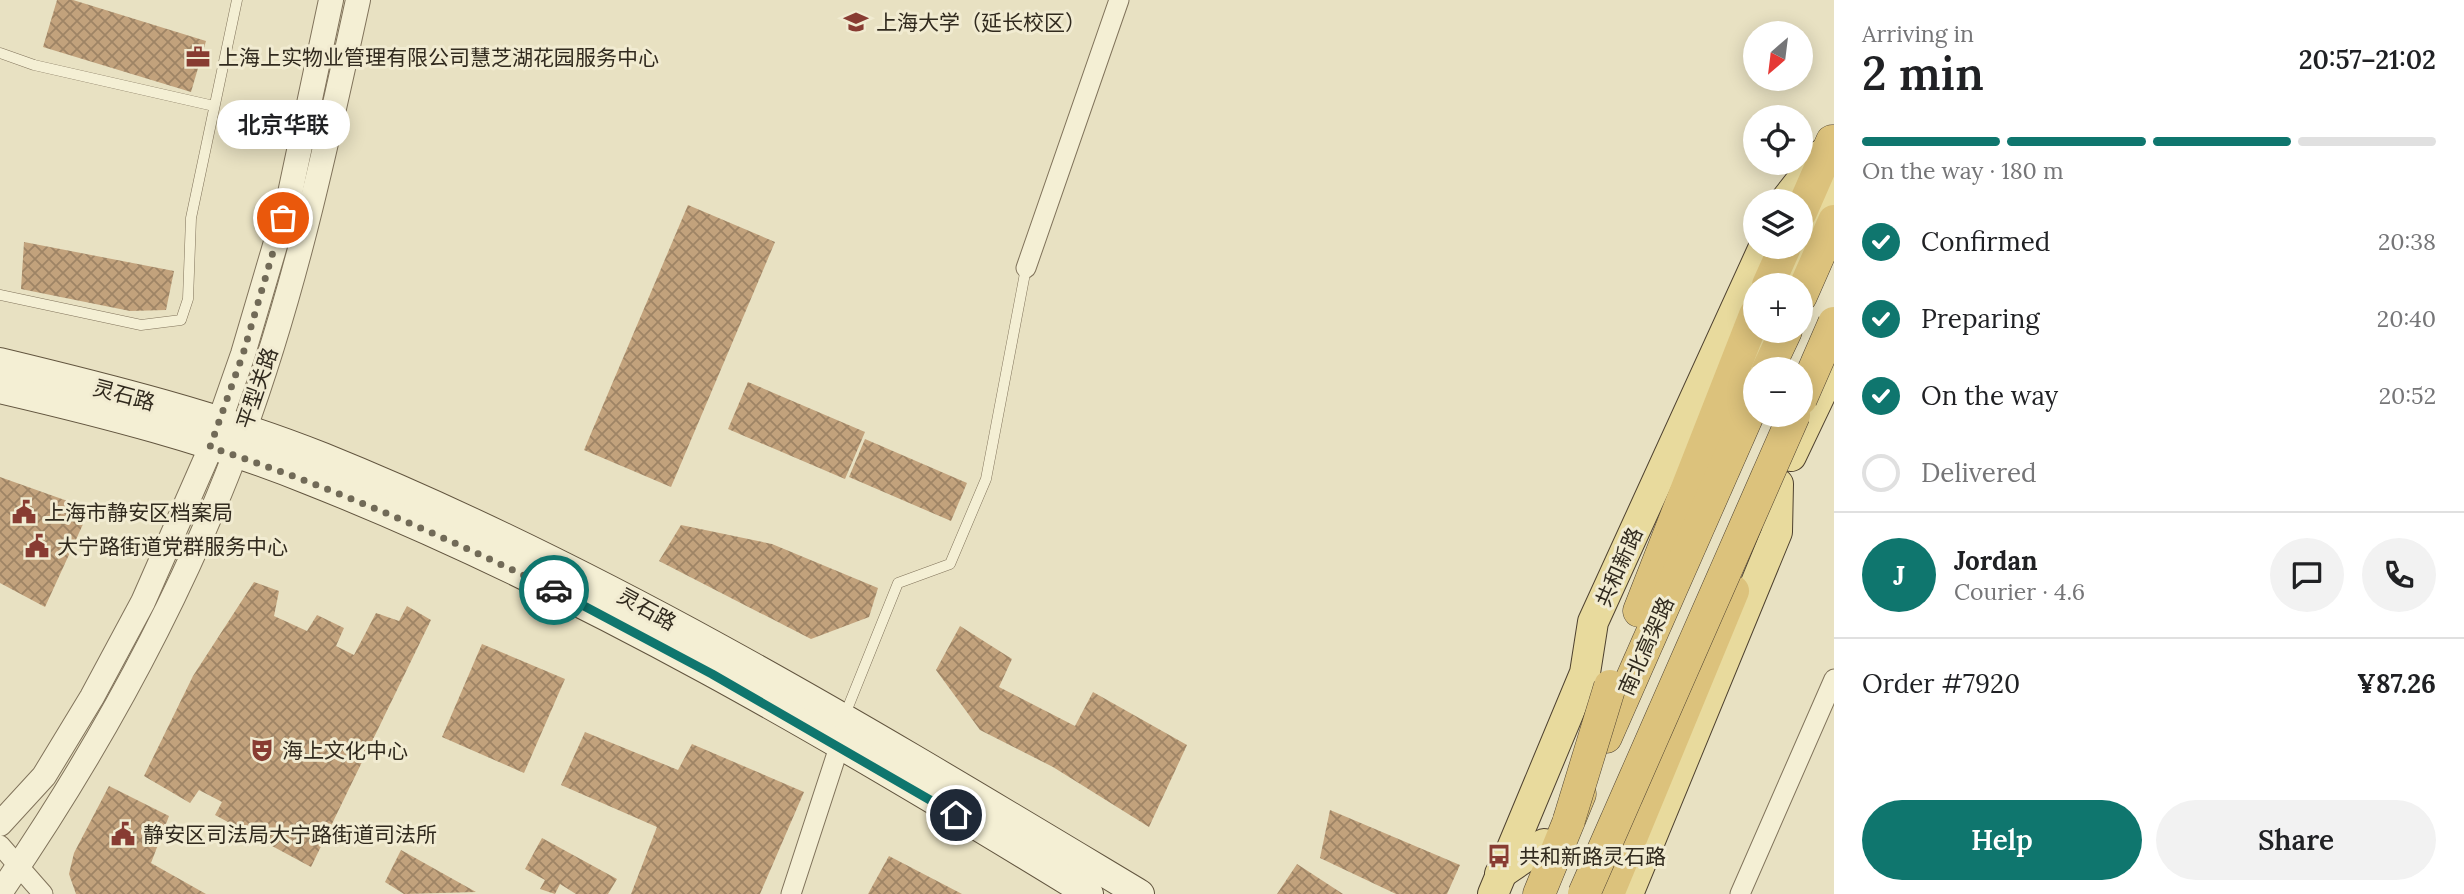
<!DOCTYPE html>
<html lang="en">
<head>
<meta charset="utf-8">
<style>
	:root { --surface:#fff; --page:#f2f2f2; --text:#202124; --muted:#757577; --line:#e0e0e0; --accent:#0f766e }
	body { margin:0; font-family:Lora,"Noto Sans SC",serif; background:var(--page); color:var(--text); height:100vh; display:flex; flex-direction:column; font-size:26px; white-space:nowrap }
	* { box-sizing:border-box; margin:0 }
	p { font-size:23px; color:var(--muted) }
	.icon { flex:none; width:38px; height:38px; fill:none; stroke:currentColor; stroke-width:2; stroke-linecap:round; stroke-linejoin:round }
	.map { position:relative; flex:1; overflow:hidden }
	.drawer { display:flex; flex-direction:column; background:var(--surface); width:630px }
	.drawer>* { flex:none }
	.needle { width:46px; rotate:208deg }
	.buttons { position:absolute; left:1743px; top:21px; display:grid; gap:14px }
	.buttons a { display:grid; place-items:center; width:70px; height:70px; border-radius:50%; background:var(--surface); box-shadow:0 4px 18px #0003; font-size:35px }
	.pin { position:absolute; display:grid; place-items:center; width:60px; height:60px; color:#fff; margin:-30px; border:4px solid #fff; border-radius:50%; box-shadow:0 2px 7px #0007 }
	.courier { position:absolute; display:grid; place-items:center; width:70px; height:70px; margin:-35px; border:5px solid #0f766e; border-radius:50%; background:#fff; color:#222; box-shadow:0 2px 9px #0007 }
	.bubble { position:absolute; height:49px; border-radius:24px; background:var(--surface); box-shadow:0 4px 18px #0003; font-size:23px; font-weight:600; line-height:49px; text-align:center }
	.overview em { font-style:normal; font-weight:600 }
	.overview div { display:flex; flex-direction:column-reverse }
	.overview { display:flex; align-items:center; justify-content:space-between; height:119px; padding:0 28px }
	h1 { font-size:46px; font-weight:600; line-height:52px }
	.bar { display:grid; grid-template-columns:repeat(4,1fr); gap:10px 7px; align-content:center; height:84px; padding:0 28px }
	.bar i { height:9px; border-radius:5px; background:var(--line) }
	.bar .on { background:var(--accent) }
	.bar p { grid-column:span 4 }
	.line { display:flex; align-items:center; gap:18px; padding:0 28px; border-top:2px solid var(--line) }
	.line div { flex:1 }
	.round { display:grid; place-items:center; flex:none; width:74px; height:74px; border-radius:37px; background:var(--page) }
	ol { padding:0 28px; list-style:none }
	li { display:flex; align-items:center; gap:21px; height:77px }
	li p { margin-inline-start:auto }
	li .icon { padding:7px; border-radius:50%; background:var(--accent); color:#fff; stroke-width:4 }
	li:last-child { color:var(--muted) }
	li i { width:38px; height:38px; border:4px solid var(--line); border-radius:50% }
	.action { display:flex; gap:14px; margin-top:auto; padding:14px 28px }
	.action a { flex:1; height:80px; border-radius:42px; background:var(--accent); color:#fff; font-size:28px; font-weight:600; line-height:80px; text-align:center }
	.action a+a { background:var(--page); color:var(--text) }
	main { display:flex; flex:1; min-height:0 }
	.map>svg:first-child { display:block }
	.building { fill:url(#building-cross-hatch) }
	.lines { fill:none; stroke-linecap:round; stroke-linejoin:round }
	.service-casing { stroke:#80735b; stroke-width:11 }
	.minor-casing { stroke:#80735b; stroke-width:21 }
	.tertiary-casing { stroke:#80735b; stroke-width:26 }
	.secondary-casing { stroke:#62553f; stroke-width:30 }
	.primary-casing { stroke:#4e412f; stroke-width:32 }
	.trunk-casing { stroke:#4e412f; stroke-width:33 }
	.service { stroke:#f4efd4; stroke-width:10 }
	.minor { stroke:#f4efd4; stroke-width:19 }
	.tertiary { stroke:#f4efd4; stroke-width:24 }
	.secondary { stroke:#f4efd4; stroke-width:28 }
	.primary { stroke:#e8da9d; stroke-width:30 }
	.trunk { stroke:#dcc27c; stroke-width:32 }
	.trunk-bridge-casing { stroke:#4e412f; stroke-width:33; stroke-linecap:butt }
	.trunk-bridge { stroke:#dcc27c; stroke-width:32 }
	.done { stroke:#716a57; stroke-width:7; stroke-dasharray:0 12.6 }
	.route { stroke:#0f766e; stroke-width:9 }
	.labels { text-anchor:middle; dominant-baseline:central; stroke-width:6; stroke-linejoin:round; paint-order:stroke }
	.poi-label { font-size:21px; fill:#312a1e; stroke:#f1ebd1; text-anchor:start }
	.street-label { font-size:21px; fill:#312a1e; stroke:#f1ebd1 }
</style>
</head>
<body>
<main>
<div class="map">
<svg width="1834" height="894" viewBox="0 0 1834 894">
	<defs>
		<pattern id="building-cross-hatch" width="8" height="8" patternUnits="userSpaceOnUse" patternTransform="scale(1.75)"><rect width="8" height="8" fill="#c2a27c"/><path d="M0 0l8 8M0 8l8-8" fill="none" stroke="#9e8465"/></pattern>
	</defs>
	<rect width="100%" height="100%" fill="#e8e1c2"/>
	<g class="building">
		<path d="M 57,0 L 73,0 L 206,41 L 191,92 L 43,47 Z"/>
		<path d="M 688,205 L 775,242 L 671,487 L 584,450 Z"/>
		<path d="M 24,242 L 174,271 L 166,310 L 130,311 L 21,289 Z"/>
		<path d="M 748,382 L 865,432 L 845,479 L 728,429 Z"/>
		<path d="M 865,439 L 967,483 L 951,521 L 849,477 Z"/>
		<path d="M 0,477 L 90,509 L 45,607 L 0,583 Z"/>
		<path d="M 681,525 L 772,544 L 878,588 L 869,617 L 811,639 L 659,561 Z"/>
		<path d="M 254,582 L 279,591 L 274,616 L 307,631 L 317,615 L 344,628 L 336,646 L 354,655 L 376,613 L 399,621 L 407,606 L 431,620 L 311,867 L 215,815 L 222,802 L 199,790 L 190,803 L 144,776 L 193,676 Z"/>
		<path d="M 960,626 L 1012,659 L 999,687 L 1075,726 L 1093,692 L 1187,745 L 1149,827 L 1053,767 L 980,730 L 936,670 Z"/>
		<path d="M 482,644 L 565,679 L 524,773 L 442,737 Z"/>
		<path d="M 585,732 L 678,770 L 692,744 L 804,792 L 760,894 L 631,894 L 657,827 L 561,785 Z"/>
		<path d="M 109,786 L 169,816 L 151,863 L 206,894 L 76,894 L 69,874 L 74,853 Z"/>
		<path d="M 1330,810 L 1460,865 L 1447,894 L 1396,894 L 1320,858 Z"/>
		<path d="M 542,838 L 617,879 L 608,894 L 576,894 L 560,884 L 555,894 L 540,889 L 545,880 L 525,869 Z"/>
		<path d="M 401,850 L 476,892 L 404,894 L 385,882 Z"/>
		<path d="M 889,856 L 962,894 L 868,894 Z"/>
		<path d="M 1297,864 L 1343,894 L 1277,894 Z"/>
	</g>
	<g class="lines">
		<g class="service-casing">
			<g id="service">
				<path d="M 0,53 L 34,65 L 214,106"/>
				<path d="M 0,295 L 141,325 L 181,320 L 188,299 L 191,218 L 237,0"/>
				<path d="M 844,717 L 898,583 L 950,564 L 986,479 L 1026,268"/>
			</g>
		</g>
		<g class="minor-casing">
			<g id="minor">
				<path d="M 1026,268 L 1119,0"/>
				<path d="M 0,845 L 43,894"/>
				<path d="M 791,894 L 839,747"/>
				<path d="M 1740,894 L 1834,679"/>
			</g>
		</g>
		<g class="tertiary-casing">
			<g id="tertiary">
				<path d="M 0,824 L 44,776 L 92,697 L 143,602 L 208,454 L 243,354 L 289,198 L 331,0"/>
				<path d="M 0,893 C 90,762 168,623 227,475 C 288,322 323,161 358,0"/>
			</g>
		</g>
		<g class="secondary-casing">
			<g id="secondary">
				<path d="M 0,362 C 108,388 220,416 323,457 C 610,573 875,735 1140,894"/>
				<path d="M 0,389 C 103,413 209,440 308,480 C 579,587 840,741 1089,894"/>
			</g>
		</g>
		<g class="primary-casing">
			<g id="primary">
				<path d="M 1785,201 L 1821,155"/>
				<path d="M 1786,285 L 1827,187"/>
				<path d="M 1727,427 L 1767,331"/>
				<path d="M 1791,456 L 1834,366"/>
				<path d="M 1500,874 L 1544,844"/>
				<path d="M 1493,894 L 1585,673 L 1593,622 L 1764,247"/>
				<path d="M 1628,894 L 1777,532 L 1778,484"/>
			</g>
		</g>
		<g class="trunk-casing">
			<g id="trunk">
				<path d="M 1801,212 L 1832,141"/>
				<path d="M 1768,285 L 1785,247"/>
				<path d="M 1801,296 L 1834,221"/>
				<path d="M 1768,369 L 1786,331"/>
				<path d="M 1639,611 L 1755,315"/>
				<path d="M 1606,737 L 1755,399"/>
				<path d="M 1539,894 L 1580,794"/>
				<path d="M 1608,894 L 1733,591"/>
			</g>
		</g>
		<use href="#service" class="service"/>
		<use href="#minor" class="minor"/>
		<use href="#tertiary" class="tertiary"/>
		<use href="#secondary" class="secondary"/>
		<use href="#primary" class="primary"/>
		<use href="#trunk" class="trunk"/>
		<g class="trunk-bridge-casing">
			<g id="trunk-bridge">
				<path d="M 1801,399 L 1834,323"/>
				<path d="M 1569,820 L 1610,686"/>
				<path d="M 1584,894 L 1794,415"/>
			</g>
		</g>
		<use href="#trunk-bridge" class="trunk-bridge"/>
	</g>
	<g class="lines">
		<path class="done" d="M 283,218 L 243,354 L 210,447 C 329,486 442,535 554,590"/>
		<path class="route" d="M 554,590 L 712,674 L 956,815"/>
	</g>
	<defs>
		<g id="university-bare" transform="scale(1.89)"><path d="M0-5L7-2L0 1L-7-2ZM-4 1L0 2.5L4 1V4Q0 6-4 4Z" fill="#883c32" stroke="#f1ebd1" stroke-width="2.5" paint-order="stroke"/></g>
		<g id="office-bare" transform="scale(1.89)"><path d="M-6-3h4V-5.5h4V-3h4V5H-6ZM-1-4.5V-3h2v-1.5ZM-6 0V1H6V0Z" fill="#883c32" stroke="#f1ebd1" stroke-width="2.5" paint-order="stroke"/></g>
		<g id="civic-bare" transform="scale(1.89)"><path d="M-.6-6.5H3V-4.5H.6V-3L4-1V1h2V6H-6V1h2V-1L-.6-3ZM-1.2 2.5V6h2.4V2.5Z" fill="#883c32" stroke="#f1ebd1" stroke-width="2.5" paint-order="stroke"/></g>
		<g id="theatre-bare" transform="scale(1.89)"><path d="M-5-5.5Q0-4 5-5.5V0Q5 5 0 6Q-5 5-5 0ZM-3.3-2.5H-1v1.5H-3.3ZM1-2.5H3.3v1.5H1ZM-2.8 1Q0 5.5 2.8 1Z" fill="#883c32" stroke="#f1ebd1" stroke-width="2.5" paint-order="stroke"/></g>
		<g id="bus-bare" transform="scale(1.89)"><path d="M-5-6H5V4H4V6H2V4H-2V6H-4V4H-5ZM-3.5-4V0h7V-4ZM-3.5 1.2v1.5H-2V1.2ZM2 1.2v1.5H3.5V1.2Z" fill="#883c32" stroke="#f1ebd1" stroke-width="2.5" paint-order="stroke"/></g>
	</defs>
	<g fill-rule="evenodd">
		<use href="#university-bare" x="856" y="22"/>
		<use href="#office-bare" x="198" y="57"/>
		<use href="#civic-bare" x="24" y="512"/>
		<use href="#civic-bare" x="37" y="546"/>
		<use href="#theatre-bare" x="262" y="750"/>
		<use href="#civic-bare" x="123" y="834"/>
		<use href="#bus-bare" x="1499" y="856"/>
	</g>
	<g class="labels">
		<g class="poi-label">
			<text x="876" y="22">上海大学（延长校区）</text>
			<text x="218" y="57">上海上实物业管理有限公司慧芝湖花园服务中心</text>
			<text x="44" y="512">上海市静安区档案局</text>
			<text x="57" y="546">大宁路街道党群服务中心</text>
			<text x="282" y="750">海上文化中心</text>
			<text x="143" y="834">静安区司法局大宁路街道司法所</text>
			<text x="1519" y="856">共和新路灵石路</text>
		</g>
		<g class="street-label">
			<text transform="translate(257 388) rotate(-71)">平型关路</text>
			<text transform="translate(124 395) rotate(15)">灵石路</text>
			<text transform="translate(1619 567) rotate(-66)">共和新路</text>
			<text transform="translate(647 609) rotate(29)">灵石路</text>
			<text transform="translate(1646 646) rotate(-66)">南北高架路</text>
		</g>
	</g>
</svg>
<div class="buttons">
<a><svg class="needle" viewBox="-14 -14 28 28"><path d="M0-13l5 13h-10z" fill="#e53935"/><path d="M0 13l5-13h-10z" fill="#757577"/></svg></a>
<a><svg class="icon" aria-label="locate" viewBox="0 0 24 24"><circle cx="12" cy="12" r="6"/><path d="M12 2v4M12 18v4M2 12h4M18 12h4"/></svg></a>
<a><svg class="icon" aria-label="layers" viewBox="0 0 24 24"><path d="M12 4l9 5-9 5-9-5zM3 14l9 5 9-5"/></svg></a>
<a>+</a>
<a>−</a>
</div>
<div class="pin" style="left:283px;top:218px;background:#ea580c"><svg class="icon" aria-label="bag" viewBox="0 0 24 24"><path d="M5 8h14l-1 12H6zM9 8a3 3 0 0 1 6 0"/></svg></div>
<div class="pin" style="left:956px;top:815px;background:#1f2937"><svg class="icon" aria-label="home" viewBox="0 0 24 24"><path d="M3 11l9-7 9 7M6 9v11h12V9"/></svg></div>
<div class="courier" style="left:554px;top:590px"><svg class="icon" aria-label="car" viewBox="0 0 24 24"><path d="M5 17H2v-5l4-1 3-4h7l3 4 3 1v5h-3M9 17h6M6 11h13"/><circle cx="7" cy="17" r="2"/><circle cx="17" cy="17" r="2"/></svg></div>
<div class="bubble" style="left:217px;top:100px;width:133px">北京华联</div>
</div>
<section class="drawer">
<div class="overview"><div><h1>2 min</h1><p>Arriving in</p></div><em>20:57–21:02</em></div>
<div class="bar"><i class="on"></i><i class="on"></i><i class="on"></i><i></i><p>On the way · 180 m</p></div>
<ol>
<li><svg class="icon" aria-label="check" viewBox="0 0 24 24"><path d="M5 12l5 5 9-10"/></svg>Confirmed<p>20:38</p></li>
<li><svg class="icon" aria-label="check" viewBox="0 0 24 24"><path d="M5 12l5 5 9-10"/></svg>Preparing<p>20:40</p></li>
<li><svg class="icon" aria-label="check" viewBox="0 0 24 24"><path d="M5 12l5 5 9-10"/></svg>On the way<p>20:52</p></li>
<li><i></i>Delivered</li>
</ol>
<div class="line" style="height:126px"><b class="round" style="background:var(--accent);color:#fff">J</b><div><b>Jordan</b><p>Courier · 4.6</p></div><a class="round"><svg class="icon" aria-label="chat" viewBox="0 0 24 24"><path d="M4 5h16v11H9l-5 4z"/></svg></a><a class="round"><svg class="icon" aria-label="phone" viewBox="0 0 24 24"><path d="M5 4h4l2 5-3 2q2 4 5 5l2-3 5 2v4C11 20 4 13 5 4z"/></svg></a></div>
<div class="line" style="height:91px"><div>Order #7920</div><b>¥87.26</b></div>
<div class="action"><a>Help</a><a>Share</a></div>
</section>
</main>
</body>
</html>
